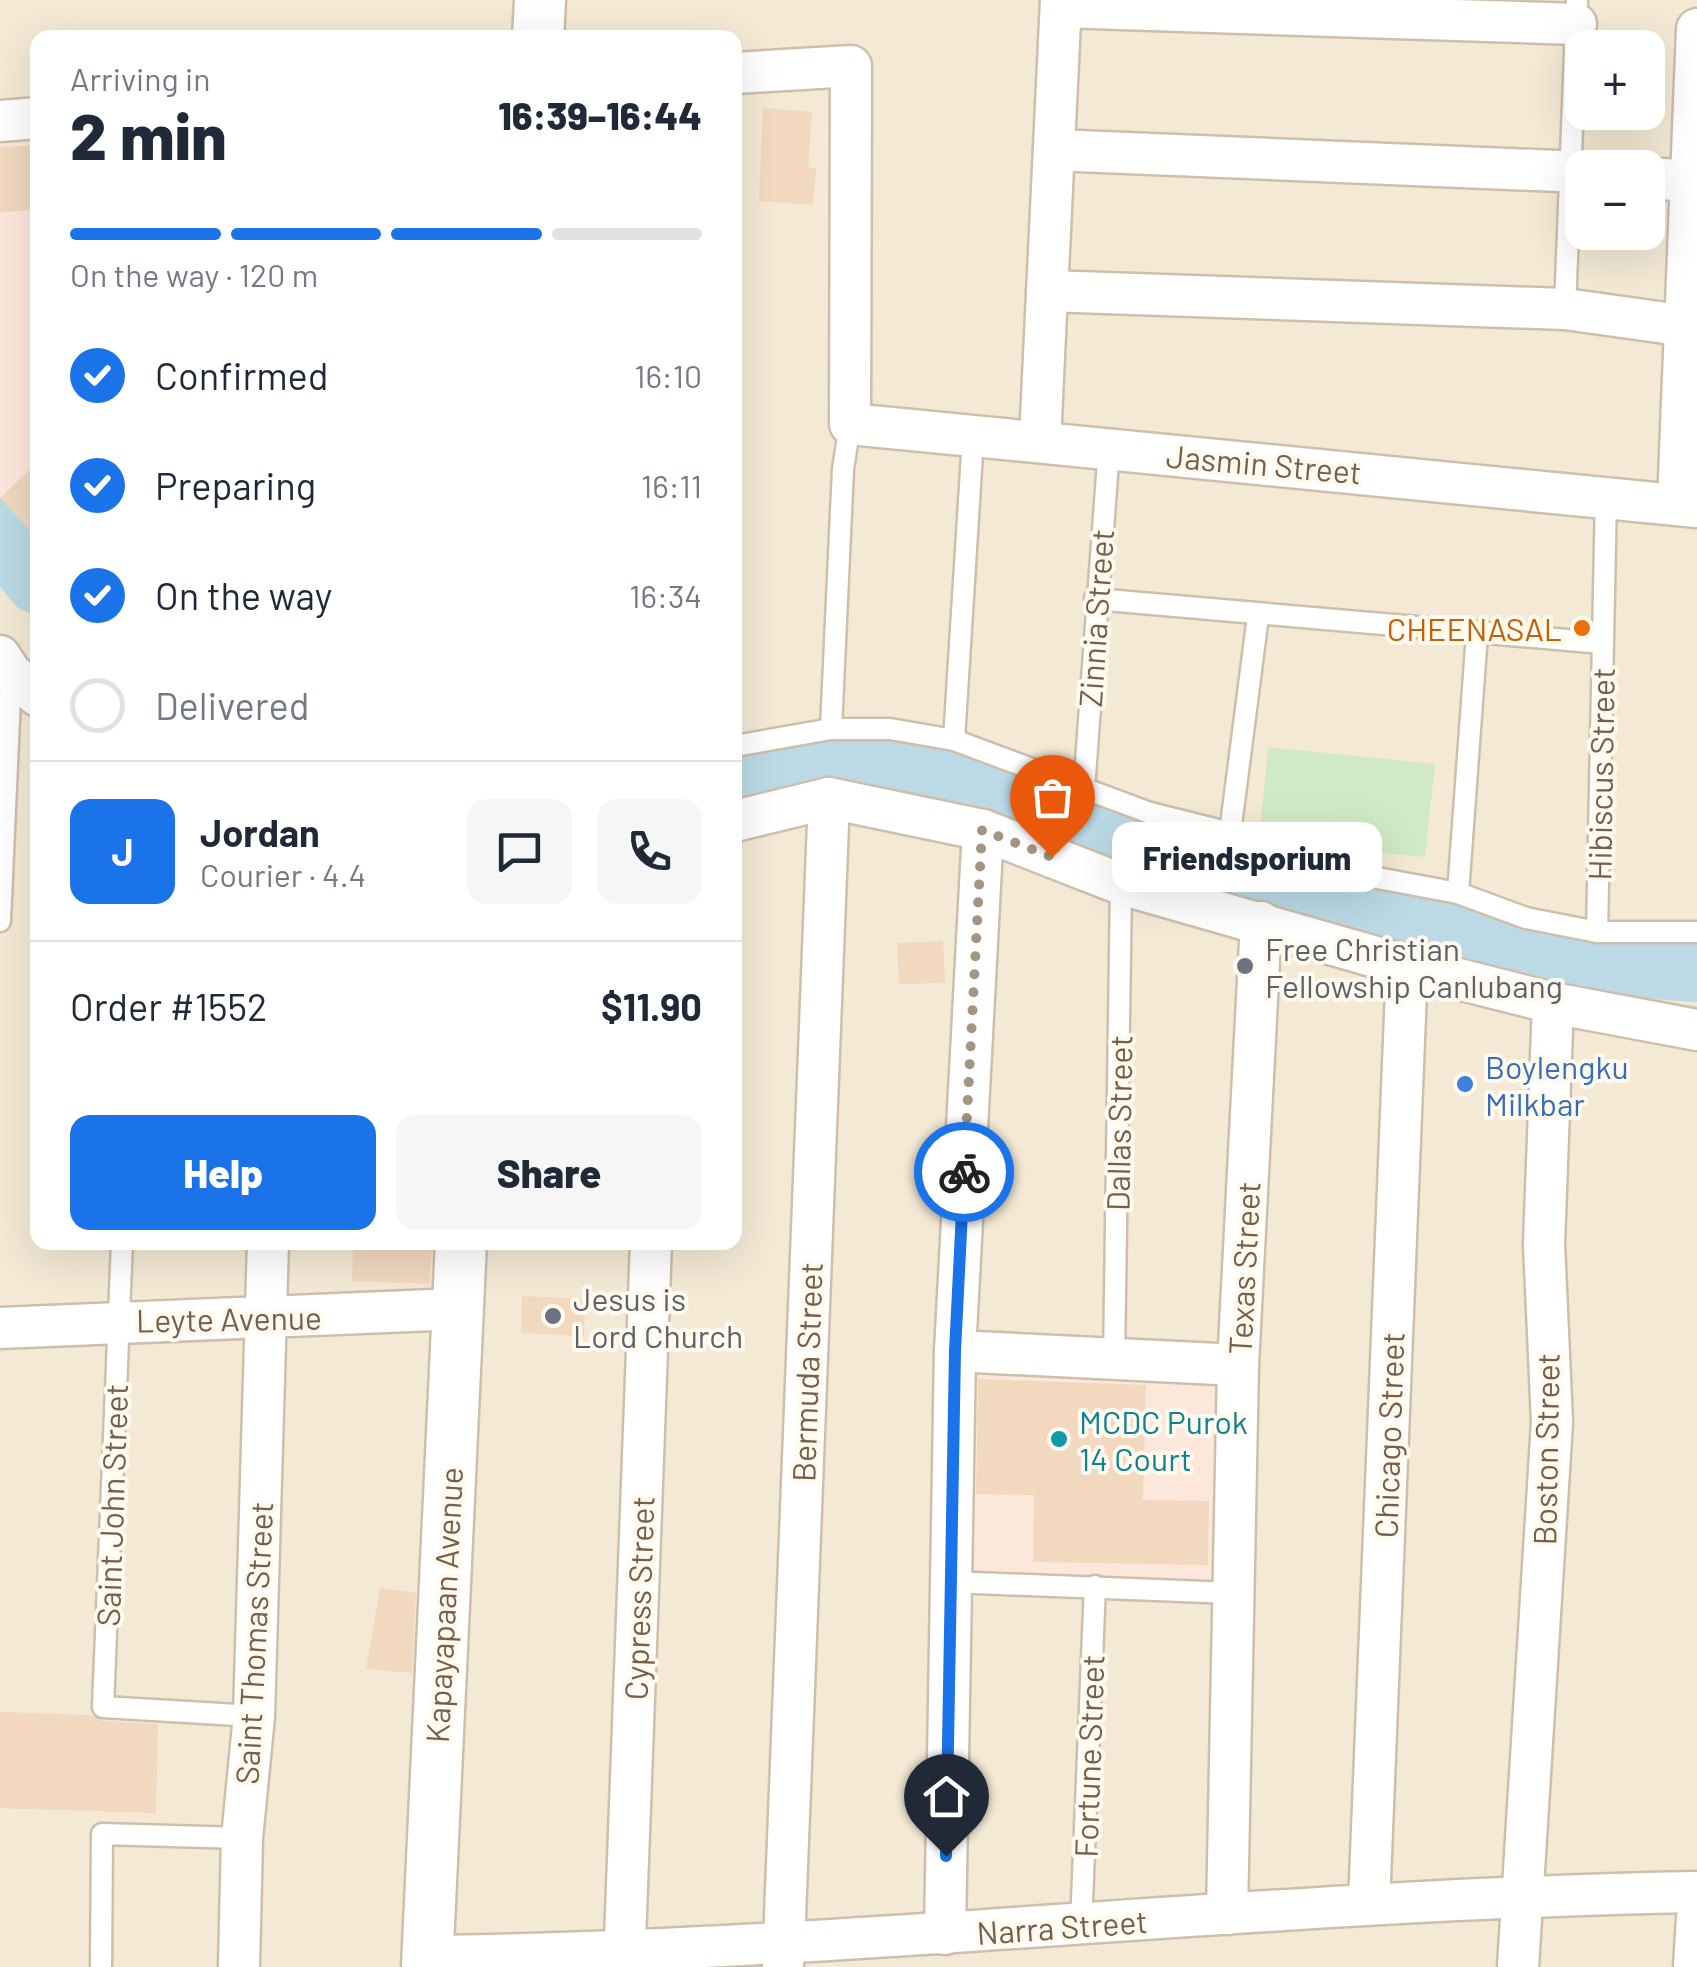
<!DOCTYPE html>
<html lang="en">
<head>
<meta charset="utf-8">
<style>
	:root { --surface:#fff; --page:#f6f6f7; --text:#1f2937; --muted:#747a83; --line:#e0e1e3; --accent:#1a73e8 }
	body { margin:0; font-family:Barlow,sans-serif; background:var(--page); color:var(--text); height:100vh; display:flex; flex-direction:column; font-size:38px; white-space:nowrap }
	* { box-sizing:border-box; margin:0 }
	p { font-size:32px; color:var(--muted) }
	.icon { flex:none; width:55px; height:55px; fill:none; stroke:currentColor; stroke-width:2; stroke-linecap:round; stroke-linejoin:round }
	.map { position:relative; flex:1; overflow:hidden }
	.sheet { position:absolute; left:30px; top:30px; width:712px; height:1220px; display:flex; flex-direction:column; background:var(--surface); border-radius:20px; box-shadow:0 10px 40px #0002 }
	.sheet>* { flex:none }
	.buttons { position:absolute; left:1565px; top:30px; display:grid; gap:20px }
	.buttons a { display:grid; place-items:center; width:100px; height:100px; border-radius:20px; background:var(--surface); box-shadow:0 10px 40px #0002; font-size:50px }
	.pin { position:absolute; display:grid; place-items:center; width:85px; height:85px; color:#fff; margin:-102px -42px; border-radius:50% 50% 50% 0; rotate:-45deg; box-shadow:0 0 10px #0007 }
	.pin .icon { rotate:45deg }
	.courier { position:absolute; display:grid; place-items:center; width:100px; height:100px; margin:-50px; border:8px solid #1a73e8; border-radius:50%; background:#fff; color:#222; box-shadow:0 2px 12px #0007 }
	.bubble { position:absolute; height:70px; border-radius:20px; background:var(--surface); box-shadow:0 10px 40px #0002; font-size:32px; font-weight:800; line-height:70px; text-align:center }
	.head em { font-style:normal; font-weight:800 }
	.head div { display:flex; flex-direction:column-reverse }
	.head { display:flex; align-items:center; justify-content:space-between; height:170px; padding:0 40px }
	h1 { font-size:65px; font-weight:800; line-height:75px }
	.bar { display:grid; grid-template-columns:repeat(4,1fr); gap:15px 10px; align-content:center; height:120px; padding:0 40px }
	.bar i { height:12px; border-radius:8px; background:var(--line) }
	.bar .selected { background:var(--accent) }
	.bar p { grid-column:span 4 }
	.line { display:flex; align-items:center; gap:25px; padding:0 40px; border-top:2px solid var(--line) }
	.line div { flex:1 }
	.round { display:grid; place-items:center; flex:none; width:105px; height:105px; border-radius:20px; background:var(--page) }
	ol { padding:0 40px; list-style:none }
	li { display:flex; align-items:center; gap:30px; height:110px }
	li p { margin-inline-start:auto }
	li .icon { padding:10px; border-radius:50%; background:var(--accent); color:#fff; stroke-width:4 }
	li:last-child { color:var(--muted) }
	li i { width:55px; height:55px; border:5px solid var(--line); border-radius:50% }
	.button { display:flex; gap:20px; margin-top:auto; padding:20px 40px }
	.button a { flex:1; height:115px; border-radius:20px; background:var(--accent); color:#fff; font-size:40px; font-weight:800; line-height:115px; text-align:center }
	.button a+a { background:var(--page); color:var(--text) }
	.map>svg:first-child { display:block }
	.residential { fill:#f3e9d5; fill-rule:evenodd }
	.commercial { fill:#fce8db }
	.green { fill:#d0eac5 }
	.lines { fill:none; stroke-linecap:round; stroke-linejoin:round }
	.river { stroke:#bbdae5; stroke-width:68 }
	.building { fill:#f1d8bf }
	.service-casing { stroke:#cebfad; stroke-width:25 }
	.minor-casing { stroke:#cebfad; stroke-width:45 }
	.tertiary-casing { stroke:#cebfad; stroke-width:55 }
	.service { stroke:#fff; stroke-width:20 }
	.minor { stroke:#fff; stroke-width:40 }
	.tertiary { stroke:#fff; stroke-width:50 }
	.done { stroke:#a49482; stroke-width:10; stroke-dasharray:0 18 }
	.route { stroke:#1a73e8; stroke-width:12 }
	.food-dot { fill:#e8710a; stroke:#fffaed; stroke-width:4 }
	.worship-dot { fill:#6b7280; stroke:#fffaed; stroke-width:4 }
	.shop-dot { fill:#3f7fe0; stroke:#fffaed; stroke-width:4 }
	.culture-dot { fill:#0f9aa8; stroke:#fffaed; stroke-width:4 }
	.labels { text-anchor:middle; dominant-baseline:central; stroke-width:8; stroke-linejoin:round; paint-order:stroke }
	.street-label { font-size:32px; fill:#755f4b; stroke:#fffaed }
	.food-label { font-size:32px; fill:#c56008; stroke:#fffaed; text-anchor:end }
	.worship-label { font-size:32px; fill:#5b616d; stroke:#fffaed; text-anchor:start }
	.shop-label { font-size:32px; fill:#366cbe; stroke:#fffaed; text-anchor:start }
	.culture-label { font-size:32px; fill:#0d838f; stroke:#fffaed; text-anchor:start }
</style>
</head>
<body>
<div class="map">
<svg width="1697" height="1967" viewBox="0 0 1697 1967">
	<rect width="100%" height="100%" fill="#fcf6e7"/>
	<path class="residential" d="M 0,0 L 1697,0 L 1697,1967 L 0,1967 ZM 38,38 L 735,38 L 735,1242 L 38,1242 ZM 1582,48 L 1648,48 L 1648,112 L 1582,112 ZM 1582,168 L 1648,168 L 1648,232 L 1582,232 Z"/>
	<g class="commercial">
		<path d="M 37,137 L 37,556 L 0,506 L 0,140 Z"/>
		<path d="M 974,1367 L 1226,1377 L 1219,1586 L 967,1576 Z"/>
	</g>
	<g class="green">
		<path d="M 0,506 L 37,556 L 37,611 L 0,552 Z"/>
		<path d="M 1268,747 L 1435,764 L 1425,857 L 1259,841 Z"/>
	</g>
	<g class="lines">
		<g class="river">
			<path d="M 0,531 L 38,580"/>
			<path d="M 735,778 L 852,765 L 985,785 L 1095,829 L 1561,958 L 1697,968"/>
		</g>
	</g>
	<g class="building">
		<path d="M 763,108 L 812,112 L 808,167 L 816,168 L 813,205 L 759,201 Z"/>
		<path d="M 38,145 L 38,210 L 0,212 L 0,147 Z"/>
		<path d="M 38,462 L 38,540 L 0,498 Z"/>
		<path d="M 943,941 L 945,983 L 899,984 L 897,943 Z"/>
		<path d="M 353,1242 L 432,1242 L 430,1284 L 352,1281 Z"/>
		<path d="M 522,1296 L 585,1299 L 584,1336 L 521,1333 Z"/>
		<path d="M 978,1379 L 1146,1385 L 1143,1500 L 1209,1501 L 1208,1565 L 1033,1562 L 1034,1495 L 976,1494 Z"/>
		<path d="M 380,1588 L 416,1593 L 412,1673 L 366,1669 Z"/>
		<path d="M 0,1712 L 92,1715 L 102,1721 L 158,1724 L 156,1813 L 0,1808 Z"/>
	</g>
	<g class="lines">
		<g class="service-casing">
			<g id="service">
				<path d="M 1565,309 L 1577,0"/>
				<path d="M 1095,599 L 1602,643"/>
				<path d="M 831,729 L 843,469 L 850,424"/>
				<path d="M 954,740 L 973,438"/>
				<path d="M 735,746 L 831,729 L 890,729 L 954,740 L 1150,813 L 1230,833 L 1329,869 L 1458,893 L 1526,918 L 1597,932 L 1697,932"/>
				<path d="M 1084,789 L 1109,448"/>
				<path d="M 1230,833 L 1258,616"/>
				<path d="M 1458,893 L 1477,634"/>
				<path d="M 0,921 L 11,675"/>
				<path d="M 1597,932 L 1606,495"/>
				<path d="M 122,1242 L 103,1707 L 254,1716"/>
				<path d="M 1114,1362 L 1121,884"/>
				<path d="M 950,1582 L 1232,1593"/>
				<path d="M 1081,1925 L 1095,1586"/>
				<path d="M 101,1967 L 102,1834 L 242,1838"/>
			</g>
		</g>
		<g class="minor-casing">
			<g id="minor">
				<path d="M 1061,7 L 1576,24"/>
				<path d="M 735,73 L 851,66 L 850,424 L 1697,507"/>
				<path d="M 0,121 L 38,118"/>
				<path d="M 1054,150 L 1582,172"/>
				<path d="M 1648,178 L 1690,181"/>
				<path d="M 1047,291 L 1565,309 L 1687,326"/>
				<path d="M 1040,440 L 1061,0"/>
				<path d="M 1678,503 L 1697,29"/>
				<path d="M 0,656 L 11,673 L 38,696"/>
				<path d="M 735,821 L 829,798 L 983,830 L 1121,884 L 1407,966 L 1553,1003 L 1697,1030"/>
				<path d="M 0,1328 L 457,1309"/>
				<path d="M 955,1351 L 1238,1365"/>
				<path d="M 1369,1904 L 1407,966"/>
				<path d="M 1227,1914 L 1238,1365 L 1261,922"/>
				<path d="M 945,1934 L 955,1351 L 983,830"/>
				<path d="M 427,1956 C 851,1951 1273,1899 1697,1892"/>
				<path d="M 239,1967 L 242,1838 L 254,1716 L 268,1242"/>
				<path d="M 624,1967 L 651,1242"/>
				<path d="M 783,1967 L 829,798"/>
				<path d="M 1518,1967 L 1552,1422 L 1544,1244 L 1553,1003"/>
				<path d="M 1694,1967 L 1697,1918"/>
			</g>
		</g>
		<g class="tertiary-casing">
			<g id="tertiary">
				<path d="M 538,38 L 540,0"/>
				<path d="M 427,1967 L 461,1242"/>
			</g>
		</g>
		<use href="#service" class="service"/>
		<use href="#minor" class="minor"/>
		<use href="#tertiary" class="tertiary"/>
	</g>
	<g class="lines">
		<path class="done" d="M 964,1172 L 982,830 L 1052,857"/>
		<path class="route" d="M 946,1856 L 955,1351 L 964,1172"/>
	</g>
	<circle class="food-dot" cx="1582" cy="628" r="10"/>
	<g class="worship-dot">
		<circle cx="1245" cy="966" r="10"/>
		<circle cx="553" cy="1316" r="10"/>
	</g>
	<circle class="shop-dot" cx="1465" cy="1084" r="10"/>
	<circle class="culture-dot" cx="1059" cy="1439" r="10"/>
	<g class="labels">
		<g class="street-label">
			<text transform="translate(1264 463) rotate(5)">Jasmin Street</text>
			<text transform="translate(1095 618) rotate(-86)">Zinnia Street</text>
			<text transform="translate(1600 774) rotate(-89)">Hibiscus Street</text>
			<text transform="translate(1118 1123) rotate(-89)">Dallas Street</text>
			<text transform="translate(1243 1268) rotate(-87)">Texas Street</text>
			<text transform="translate(229 1318) rotate(-1)">Leyte Avenue</text>
			<text transform="translate(806 1372) rotate(-88)">Bermuda Street</text>
			<text transform="translate(1388 1435) rotate(-88)">Chicago Street</text>
			<text transform="translate(1545 1449) rotate(-89)">Boston Street</text>
			<text transform="translate(111 1505) rotate(-88)">Saint John Street</text>
			<text transform="translate(638 1598) rotate(-88)">Cypress Street</text>
			<text transform="translate(443 1605) rotate(-87)">Kapayapaan Avenue</text>
			<text transform="translate(253 1643) rotate(-87)">Saint Thomas Street</text>
			<text transform="translate(1088 1756) rotate(-88)">Fortune Street</text>
			<text transform="translate(1062 1926) rotate(-4)">Narra Street</text>
		</g>
		<g class="food-label">
			<text x="1562" y="628">CHEENASAL</text>
		</g>
		<g class="worship-label">
			<text x="1265" y="948">Free Christian<tspan x="1265" dy="37">Fellowship Canlubang</tspan></text>
			<text x="573" y="1298">Jesus is<tspan x="573" dy="37">Lord Church</tspan></text>
		</g>
		<g class="shop-label">
			<text x="1485" y="1066">Boylengku<tspan x="1485" dy="37">Milkbar</tspan></text>
		</g>
		<g class="culture-label">
			<text x="1079" y="1421">MCDC Purok<tspan x="1079" dy="37">14 Court</tspan></text>
		</g>
	</g>
</svg>
<div class="buttons">
<a>+</a>
<a>−</a>
</div>
<div class="pin" style="left:1052px;top:857px;background:#ea580c"><svg class="icon" aria-label="bag" viewBox="0 0 24 24"><path d="M5 8h14l-1 12H6zM9 8a3 3 0 0 1 6 0"/></svg></div>
<div class="pin" style="left:946px;top:1856px;background:#1f2937"><svg class="icon" aria-label="home" viewBox="0 0 24 24"><path d="M3 11l9-7 9 7M6 9v11h12V9"/></svg></div>
<div class="courier" style="left:964px;top:1172px"><svg class="icon" aria-label="bike" viewBox="0 0 24 24"><circle cx="6" cy="16" r="4"/><circle cx="18" cy="16" r="4"/><path d="M6 16l4-8h5l3 8M10 8l3 8H6M13 5h3"/></svg></div>
<div class="bubble" style="left:1112px;top:822px;width:270px">Friendsporium</div>
<section class="sheet">
<div class="head"><div><h1>2 min</h1><p>Arriving in</p></div><em>16:39–16:44</em></div>
<div class="bar"><i class="selected"></i><i class="selected"></i><i class="selected"></i><i></i><p>On the way · 120 m</p></div>
<ol>
<li><svg class="icon" aria-label="check" viewBox="0 0 24 24"><path d="M5 12l5 5 9-10"/></svg>Confirmed<p>16:10</p></li>
<li><svg class="icon" aria-label="check" viewBox="0 0 24 24"><path d="M5 12l5 5 9-10"/></svg>Preparing<p>16:11</p></li>
<li><svg class="icon" aria-label="check" viewBox="0 0 24 24"><path d="M5 12l5 5 9-10"/></svg>On the way<p>16:34</p></li>
<li><i></i>Delivered</li>
</ol>
<div class="line" style="height:180px"><b class="round" style="background:var(--accent);color:#fff">J</b><div><b>Jordan</b><p>Courier · 4.4</p></div><a class="round"><svg class="icon" aria-label="chat" viewBox="0 0 24 24"><path d="M4 5h16v11H9l-5 4z"/></svg></a><a class="round"><svg class="icon" aria-label="phone" viewBox="0 0 24 24"><path d="M5 4h4l2 5-3 2q2 4 5 5l2-3 5 2v4C11 20 4 13 5 4z"/></svg></a></div>
<div class="line" style="height:130px"><div>Order #1552</div><b>$11.90</b></div>
<div class="button"><a>Help</a><a>Share</a></div>
</section>
</div>
</body>
</html>
